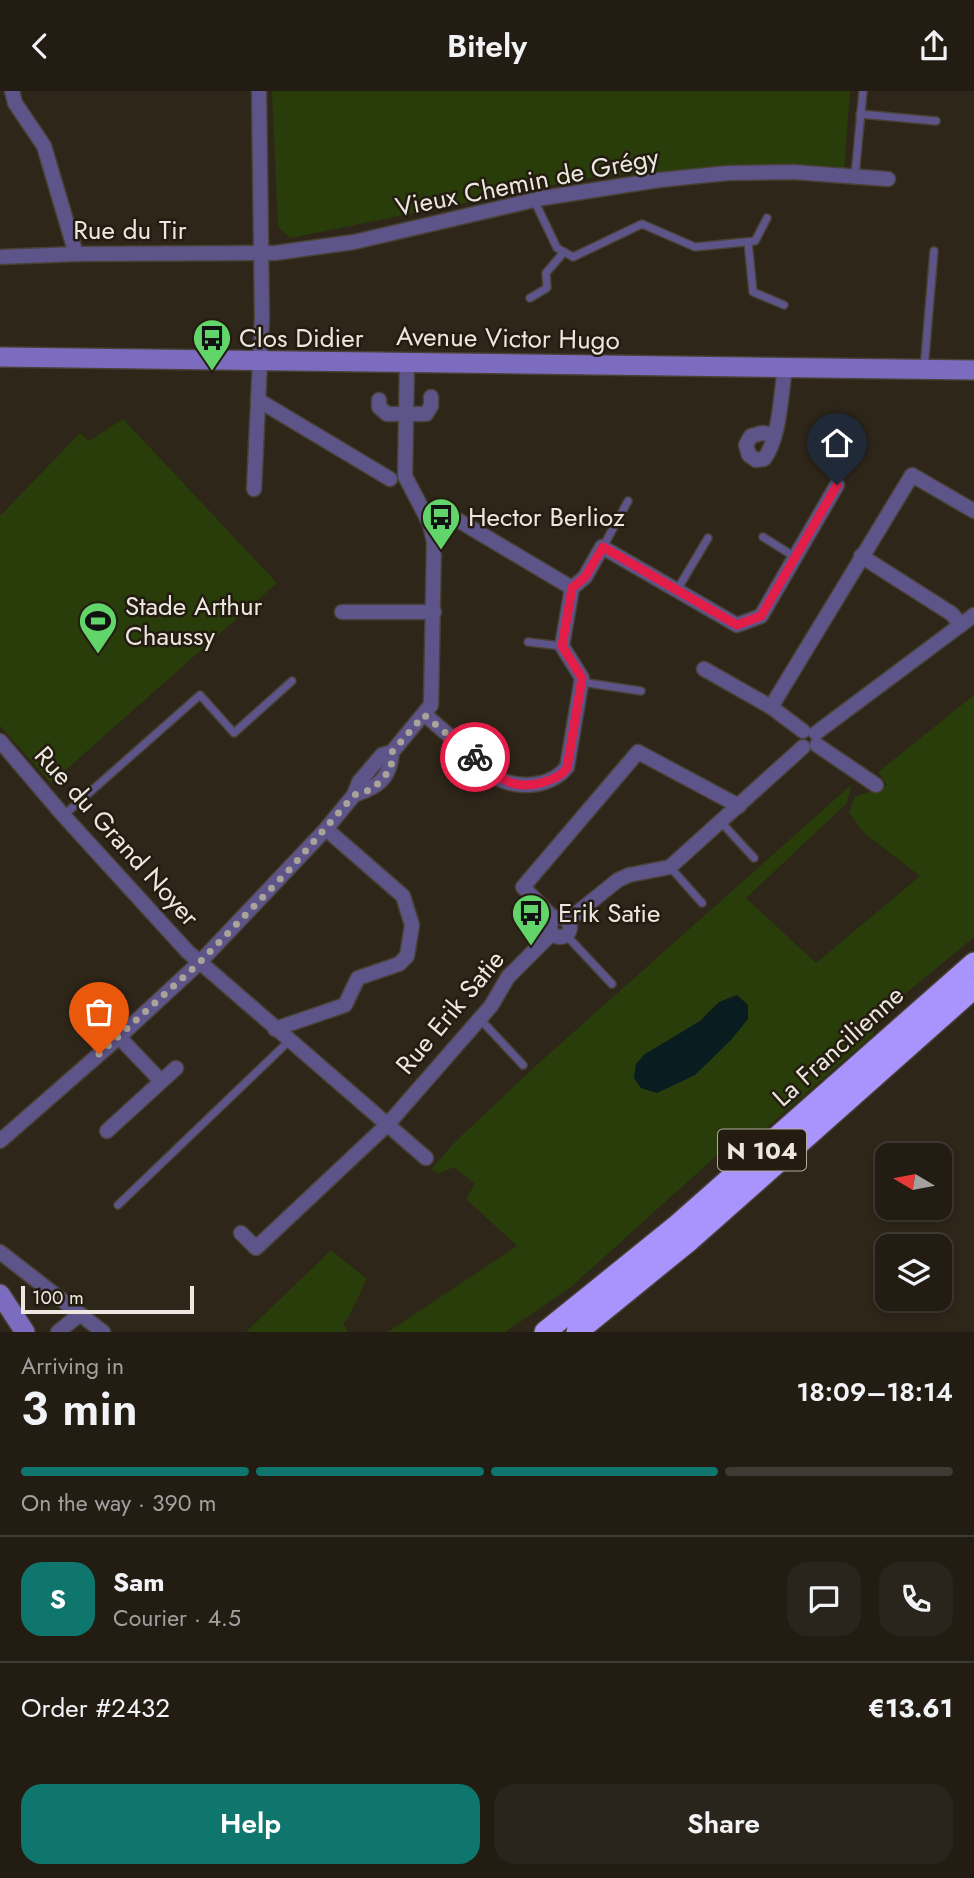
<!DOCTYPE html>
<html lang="en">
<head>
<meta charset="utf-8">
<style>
	:root { --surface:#221c13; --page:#2a251c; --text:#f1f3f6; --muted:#a2a1a0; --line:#3f3a33; --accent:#0f766e }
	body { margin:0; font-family:Jost,sans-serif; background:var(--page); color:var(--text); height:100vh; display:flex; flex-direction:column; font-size:26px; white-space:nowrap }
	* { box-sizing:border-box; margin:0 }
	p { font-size:23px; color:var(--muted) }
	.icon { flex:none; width:38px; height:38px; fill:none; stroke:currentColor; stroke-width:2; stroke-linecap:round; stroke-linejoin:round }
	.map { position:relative; height:1241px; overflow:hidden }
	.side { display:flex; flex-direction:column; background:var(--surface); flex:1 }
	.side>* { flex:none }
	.needle { width:46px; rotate:280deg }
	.controls { position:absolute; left:875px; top:1052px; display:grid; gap:14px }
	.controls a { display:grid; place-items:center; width:77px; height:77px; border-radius:14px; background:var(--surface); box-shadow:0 4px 10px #0003,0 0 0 2px var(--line); font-size:35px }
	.scale { position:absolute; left:21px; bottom:18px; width:173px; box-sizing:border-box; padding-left:7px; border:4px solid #ece7df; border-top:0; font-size:19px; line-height:24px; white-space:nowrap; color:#ece7df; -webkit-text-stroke:5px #241c10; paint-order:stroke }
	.pin { position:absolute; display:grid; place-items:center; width:60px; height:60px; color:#fff; margin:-72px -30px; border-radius:50% 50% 50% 0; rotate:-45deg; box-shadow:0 0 7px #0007 }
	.pin .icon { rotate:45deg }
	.courier { position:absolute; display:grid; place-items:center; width:70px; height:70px; margin:-35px; border:5px solid #e11d48; border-radius:50%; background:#fff; color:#222; box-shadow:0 2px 9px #0007 }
	.head em { font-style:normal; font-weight:600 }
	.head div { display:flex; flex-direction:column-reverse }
	.head { display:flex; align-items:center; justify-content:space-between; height:119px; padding:0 21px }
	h1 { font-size:46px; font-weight:600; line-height:52px }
	.bar { display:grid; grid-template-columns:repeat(4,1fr); gap:10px 7px; align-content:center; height:84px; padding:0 21px }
	.bar i { height:9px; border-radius:5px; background:var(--line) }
	.bar .active { background:var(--accent) }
	.bar p { grid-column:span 4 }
	.line { display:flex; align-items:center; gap:18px; padding:0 21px; border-top:2px solid var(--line) }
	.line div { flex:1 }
	.round { display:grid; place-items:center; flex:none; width:74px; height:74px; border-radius:21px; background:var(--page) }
	.primary-button { display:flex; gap:14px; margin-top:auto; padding:14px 21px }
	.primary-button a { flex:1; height:80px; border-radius:21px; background:var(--accent); color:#fff; font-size:28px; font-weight:600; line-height:80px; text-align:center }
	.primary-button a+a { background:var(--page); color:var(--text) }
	header { display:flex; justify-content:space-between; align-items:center; height:91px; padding:0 21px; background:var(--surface); font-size:32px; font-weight:600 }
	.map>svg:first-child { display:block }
	.green { fill:#283d0a; fill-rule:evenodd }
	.water { fill:#091c1f }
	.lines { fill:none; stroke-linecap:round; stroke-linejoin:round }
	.lane-casing { stroke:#494135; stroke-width:10 }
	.street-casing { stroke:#494135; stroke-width:17 }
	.secondary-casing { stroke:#494135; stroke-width:22 }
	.highway-casing { stroke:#494135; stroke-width:24 }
	.lane { stroke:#5d5489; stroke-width:7 }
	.street { stroke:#5d5489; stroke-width:14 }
	.secondary { stroke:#7c6cc0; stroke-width:19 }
	.highway { stroke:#a994fe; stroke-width:21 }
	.done { stroke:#aaa39a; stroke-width:7; stroke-dasharray:0 12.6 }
	.route { stroke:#e11d48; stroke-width:9 }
	.labels { text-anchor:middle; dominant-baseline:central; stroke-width:5; stroke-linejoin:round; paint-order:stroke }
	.shield { fill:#241c10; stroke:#b0aaa1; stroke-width:2 }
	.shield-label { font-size:24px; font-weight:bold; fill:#ece7df }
	.street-label { font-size:26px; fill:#ece7df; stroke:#241c10 }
	.poi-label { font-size:26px; fill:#ece7df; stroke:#241c10; text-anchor:start }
</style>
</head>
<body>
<header><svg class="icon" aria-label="back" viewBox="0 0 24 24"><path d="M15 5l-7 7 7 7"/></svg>Bitely<svg class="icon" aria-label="share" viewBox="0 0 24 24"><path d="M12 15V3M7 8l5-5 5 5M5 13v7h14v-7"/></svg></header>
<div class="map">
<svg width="974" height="1241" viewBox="0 0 974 1241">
	<rect width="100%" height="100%" fill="#2e2619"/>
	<g class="green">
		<path d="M 272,0 L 850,0 L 844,80 L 775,77 L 599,85 L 290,147 L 278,136 Z"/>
		<path d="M 123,328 L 277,492 L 51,692 L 0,635 L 0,425 L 80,342 L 89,350 Z"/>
		<path d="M 974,604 L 974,846 L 877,926 L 873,944 L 765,1038 L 746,1038 L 571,1196 L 505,1241 L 388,1241 L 517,1155 L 466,1108 L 475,1093 L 454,1076 L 438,1083 L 431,1078 L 457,1049 L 541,970 L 851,694 L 847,712 L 746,807 L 816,872 L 920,785 L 864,742 L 849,721 L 855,706 L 887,694 L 878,681 ZM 719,911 L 641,997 L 677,945 L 700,930 Z"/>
		<path d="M 331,1159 L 367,1188 L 348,1227 L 343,1232 L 348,1241 L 246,1241 Z"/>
	</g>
	<path class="water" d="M 737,904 L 748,914 L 748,928 L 731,949 L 695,984 L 657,1002 L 641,997 L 634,987 L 636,973 L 645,963 L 700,930 L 719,911 Z"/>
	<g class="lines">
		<g class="lane-casing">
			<g id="lane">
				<path d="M 860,23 L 936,30"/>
				<path d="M 855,85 L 863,0"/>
				<path d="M 534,109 L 557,157 L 573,166 L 642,133 L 695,156 L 755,150 L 767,127"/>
				<path d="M 748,151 L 753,201 L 784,214"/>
				<path d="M 530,207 L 547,197 L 546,182 L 564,161"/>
				<path d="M 924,278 L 934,160"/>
				<path d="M 763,446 L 795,466"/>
				<path d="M 603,456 L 628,410"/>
				<path d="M 677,499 L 708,447"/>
				<path d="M 528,551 L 562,555"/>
				<path d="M 581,591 L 641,600"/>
				<path d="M 64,724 L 200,604 L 234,642 L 292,590"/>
				<path d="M 721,731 L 754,767"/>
				<path d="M 670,776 L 702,812"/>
				<path d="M 566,844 L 612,893"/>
				<path d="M 480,928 L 523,974"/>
				<path d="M 118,1114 L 289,950"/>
			</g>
		</g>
		<g class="street-casing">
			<g id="street">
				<path d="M 12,0 L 15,12 L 44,55 L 76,163"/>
				<path d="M 0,166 L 76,163 L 275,162 L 354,151 L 543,107 L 659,89 L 728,82 L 793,81 L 888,88"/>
				<path d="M 258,309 L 390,388"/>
				<path d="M 379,309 L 379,316 L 387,323 L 426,323 L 431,315 L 431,306"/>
				<path d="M 774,344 L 762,342 L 751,345 L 746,354 L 749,364 L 756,369 L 764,368 C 780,347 781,303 785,276"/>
				<path d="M 254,398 L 262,227 L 259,0"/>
				<path d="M 451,425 L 572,497"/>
				<path d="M 861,465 L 952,523 L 961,534"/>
				<path d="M 572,497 L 585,486 L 602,456 L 737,534 L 761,525 L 837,394"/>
				<path d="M 342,521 L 434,521"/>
				<path d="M 704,578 L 771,616 L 803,640"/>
				<path d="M 771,616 L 912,384 L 974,420"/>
				<path d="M 424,623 L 501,689 C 523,698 552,695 567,676 L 582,587 L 562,555 L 572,497"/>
				<path d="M 816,642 L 974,524"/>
				<path d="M 0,650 L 63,724 L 187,860 L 426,1067"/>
				<path d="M 817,654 L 876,694"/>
				<path d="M 354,704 C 378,696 390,688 392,661"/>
				<circle cx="560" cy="836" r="10"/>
				<path d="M 554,828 L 523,796 L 638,661 L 739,715"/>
				<path d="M 567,830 L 618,789 L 629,784 L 670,776 L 803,656"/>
				<path d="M 275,938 L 345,914 L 358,887 L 399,873 L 407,865 L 412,834 L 403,805 L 326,738"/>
				<path d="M 119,946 L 161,990"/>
				<path d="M 107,1040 L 176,977"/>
				<path d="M 0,1050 L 119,946 L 200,871 L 326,738 L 354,704 L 359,691 L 382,664 L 392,661 L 431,614 L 434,451 L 430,433 L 405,385 L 407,272"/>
				<path d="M 241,1142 L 256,1157 L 388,1033 L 491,915 L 508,886 L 552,842"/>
				<path d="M 0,1161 L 103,1241"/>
				<path d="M 58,1241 L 80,1223"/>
			</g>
		</g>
		<g class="secondary-casing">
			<g id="secondary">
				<path d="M 0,266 L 974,279"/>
				<path d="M 0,1203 L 25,1241"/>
			</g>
		</g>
		<g class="highway-casing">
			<g id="highway">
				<path d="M 545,1241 L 675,1136 L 974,872"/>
				<path d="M 577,1241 L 690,1149 L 974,897"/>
			</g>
		</g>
		<use href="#lane" class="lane"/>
		<use href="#street" class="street"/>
		<use href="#secondary" class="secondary"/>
		<use href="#highway" class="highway"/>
	</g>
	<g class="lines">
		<path class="done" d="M 99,963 L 200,871 L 290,778 L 354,704 L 373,698 L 391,678 L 392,661 L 424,624 L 475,666"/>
		<path class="route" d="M 475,666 C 499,686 511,701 544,691 C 555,687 560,686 567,677 L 582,587 L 562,555 L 572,497 L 585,486 L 603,456 L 737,534 L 761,525 L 837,394"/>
	</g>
	<defs>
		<g id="bus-pin" transform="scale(2.0125)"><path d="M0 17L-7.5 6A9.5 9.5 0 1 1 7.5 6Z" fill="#61d46a" stroke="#241c10"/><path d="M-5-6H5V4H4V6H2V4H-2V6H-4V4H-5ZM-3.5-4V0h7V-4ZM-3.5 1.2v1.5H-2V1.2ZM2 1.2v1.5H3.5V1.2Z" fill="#111"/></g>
		<g id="stadium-pin" transform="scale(2.0125)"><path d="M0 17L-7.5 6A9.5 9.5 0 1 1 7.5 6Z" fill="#61d46a" stroke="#241c10"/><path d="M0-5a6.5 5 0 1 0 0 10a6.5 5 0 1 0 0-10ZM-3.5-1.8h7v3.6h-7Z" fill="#111"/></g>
	</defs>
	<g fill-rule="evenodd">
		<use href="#bus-pin" x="212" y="247"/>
		<use href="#bus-pin" x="441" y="426"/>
		<use href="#stadium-pin" x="98" y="530"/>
		<use href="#bus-pin" x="531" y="822"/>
	</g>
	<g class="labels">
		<rect class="shield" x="718" y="1038.5" width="88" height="41" rx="5"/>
		<g class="shield-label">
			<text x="762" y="1059">N 104</text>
		</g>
		<g class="street-label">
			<text transform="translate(527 91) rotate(-11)">Vieux Chemin de Grégy</text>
			<text x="130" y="139">Rue du Tir</text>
			<text transform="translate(508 247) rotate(1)">Avenue Victor Hugo</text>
			<text transform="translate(117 745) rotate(48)">Rue du Grand Noyer</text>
			<text transform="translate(450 921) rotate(-50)">Rue Erik Satie</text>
			<text transform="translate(838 955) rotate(-42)">La Francilienne</text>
		</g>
		<g class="poi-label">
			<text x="239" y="247">Clos Didier</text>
			<text x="468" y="426">Hector Berlioz</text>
			<text x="125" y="515">Stade Arthur<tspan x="125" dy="30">Chaussy</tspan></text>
			<text x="558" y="822">Erik Satie</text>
		</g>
	</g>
</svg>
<div class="controls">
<a><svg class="needle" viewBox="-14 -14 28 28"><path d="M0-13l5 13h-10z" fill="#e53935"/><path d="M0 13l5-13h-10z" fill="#a2a1a0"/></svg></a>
<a><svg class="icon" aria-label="layers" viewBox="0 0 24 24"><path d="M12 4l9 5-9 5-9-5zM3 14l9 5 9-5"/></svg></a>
</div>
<div class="scale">100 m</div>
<div class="pin" style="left:99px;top:963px;background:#ea580c"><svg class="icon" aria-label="bag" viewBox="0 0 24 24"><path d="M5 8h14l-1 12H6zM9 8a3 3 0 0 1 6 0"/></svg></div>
<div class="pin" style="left:837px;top:394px;background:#1f2937"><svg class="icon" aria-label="home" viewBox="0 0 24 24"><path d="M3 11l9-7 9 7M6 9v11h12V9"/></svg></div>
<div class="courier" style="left:475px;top:666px"><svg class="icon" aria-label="bike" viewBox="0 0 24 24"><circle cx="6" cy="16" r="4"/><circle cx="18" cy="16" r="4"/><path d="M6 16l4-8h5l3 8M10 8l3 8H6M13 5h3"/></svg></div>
</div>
<section class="side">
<div class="head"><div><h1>3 min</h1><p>Arriving in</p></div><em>18:09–18:14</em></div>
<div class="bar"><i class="active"></i><i class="active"></i><i class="active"></i><i></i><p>On the way · 390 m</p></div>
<div class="line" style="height:126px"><b class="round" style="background:var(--accent);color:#fff">S</b><div><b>Sam</b><p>Courier · 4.5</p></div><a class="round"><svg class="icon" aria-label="chat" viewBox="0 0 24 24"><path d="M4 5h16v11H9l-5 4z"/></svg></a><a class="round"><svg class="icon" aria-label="phone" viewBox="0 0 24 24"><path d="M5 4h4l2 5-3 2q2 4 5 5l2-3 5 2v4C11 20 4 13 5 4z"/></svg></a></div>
<div class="line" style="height:91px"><div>Order #2432</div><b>€13.61</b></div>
<div class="primary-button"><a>Help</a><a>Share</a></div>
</section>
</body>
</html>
